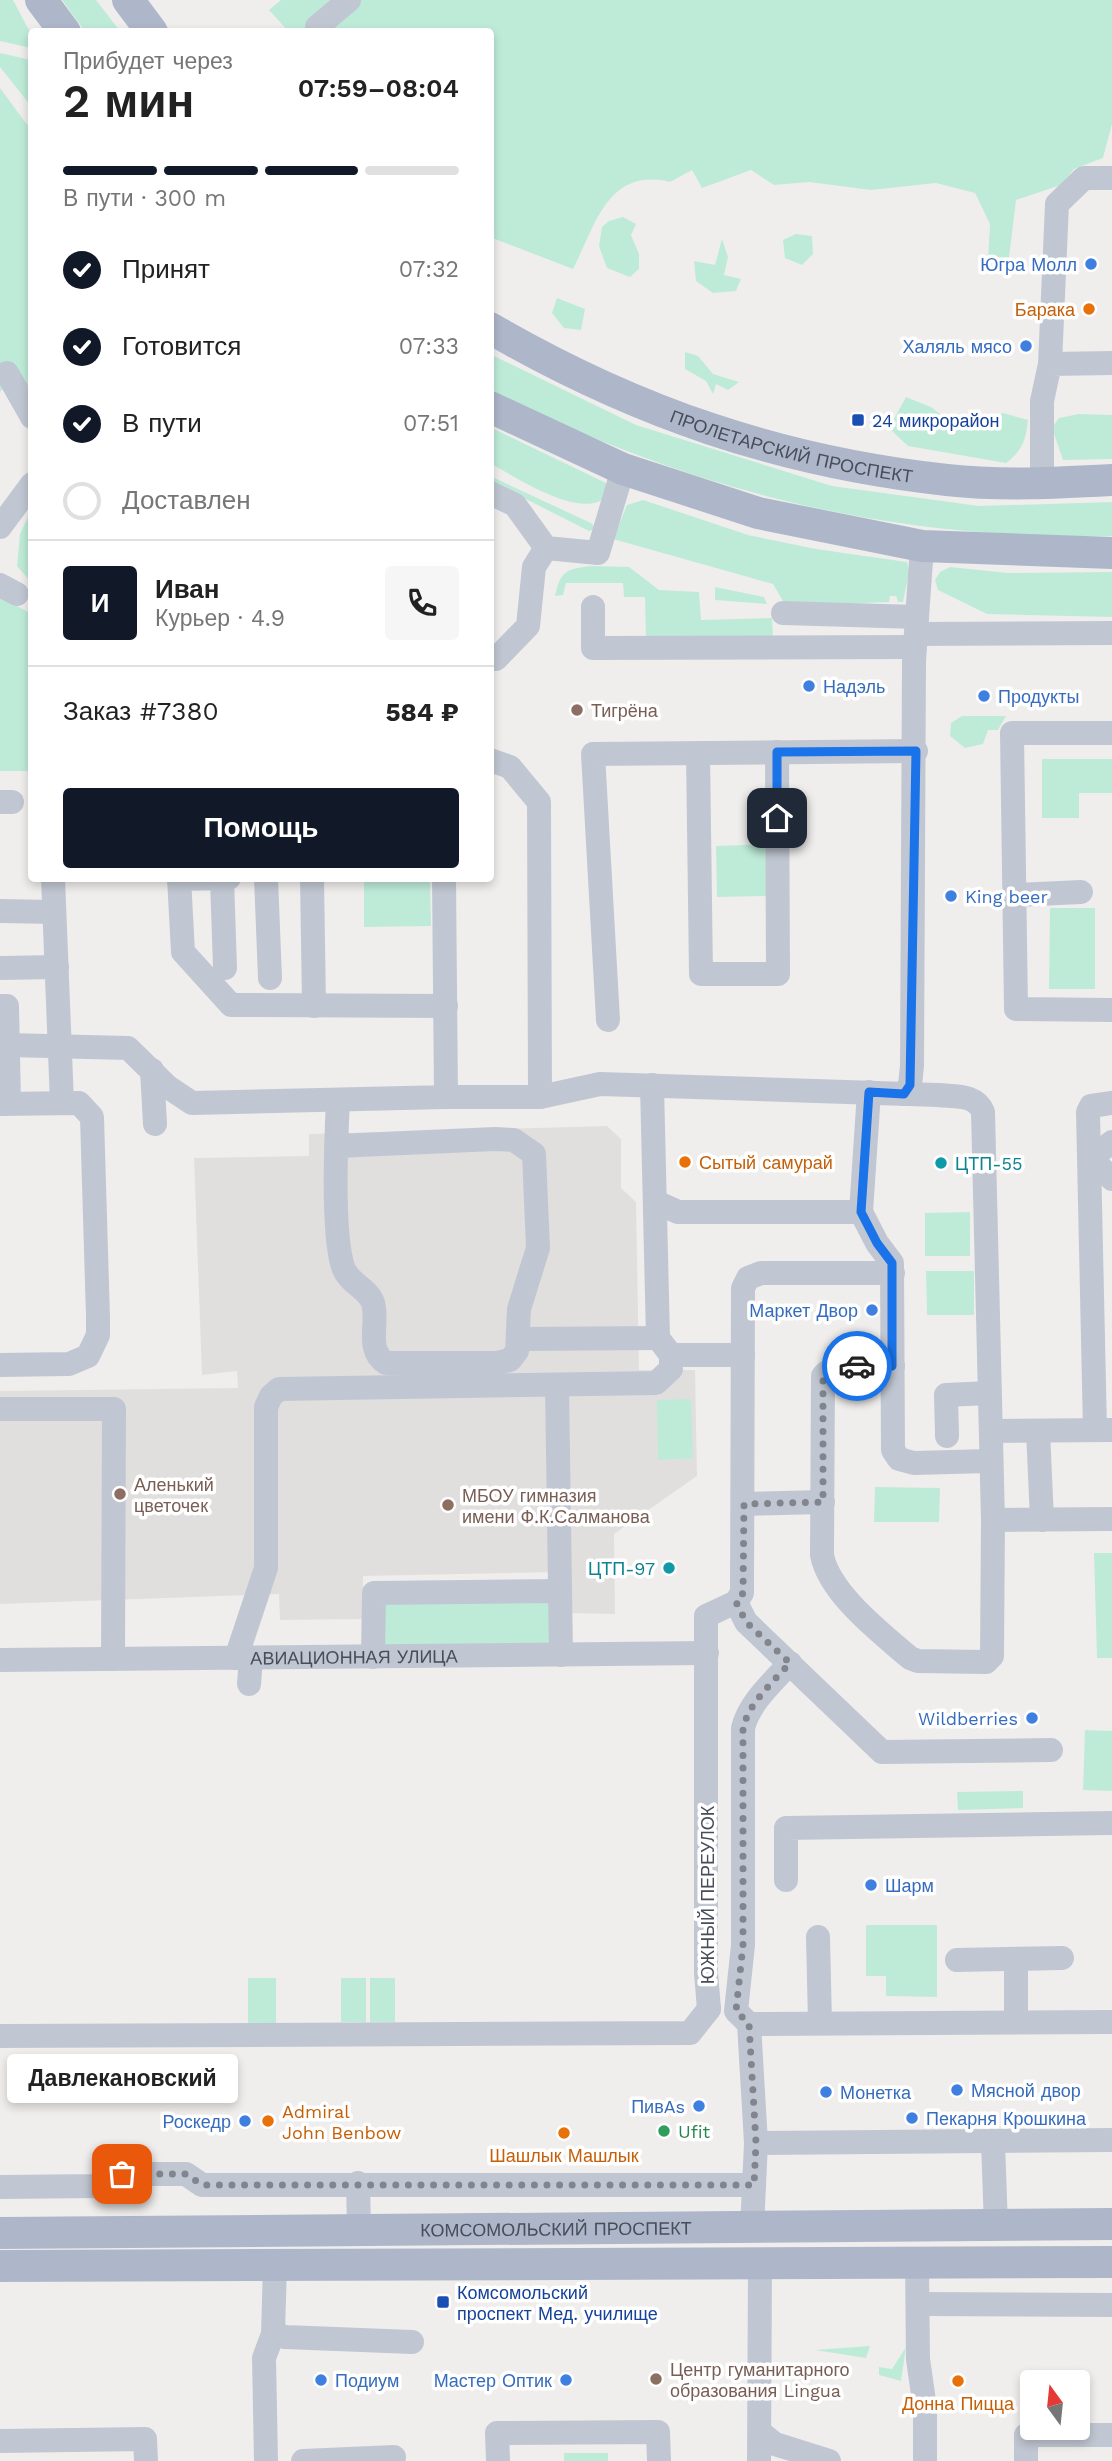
<!DOCTYPE html>
<html lang="ru">
<head>
<meta charset="utf-8">
<style>
	:root { --surface:#fff; --page:#f6f6f6; --text:#222; --muted:#767676; --line:#e0e0e0; --accent:#111827 }
	body { margin:0; font-family:"Work Sans",sans-serif; background:var(--page); color:var(--text); height:100vh; display:flex; flex-direction:column; font-size:26px; white-space:nowrap }
	* { box-sizing:border-box; margin:0 }
	p { font-size:23px; color:var(--muted) }
	.icon { flex:none; width:38px; height:38px; fill:none; stroke:currentColor; stroke-width:2; stroke-linecap:round; stroke-linejoin:round }
	.map { position:relative; flex:1; overflow:hidden }
	.side { position:absolute; left:28px; top:28px; width:466px; height:854px; display:flex; flex-direction:column; background:var(--surface); border-radius:7px; box-shadow:0 4px 10px #0003 }
	.side>* { flex:none }
	.needle { width:46px; rotate:345deg }
	.fabs { position:absolute; left:1020px; top:2370px; display:grid; gap:14px }
	.fabs a { display:grid; place-items:center; width:70px; height:70px; border-radius:7px; background:var(--surface); box-shadow:0 4px 10px #0003; font-size:35px }
	.pin { position:absolute; display:grid; place-items:center; width:60px; height:60px; color:#fff; margin:-30px; border-radius:14px; box-shadow:0 4px 10px #0006 }
	.courier { position:absolute; display:grid; place-items:center; width:70px; height:70px; margin:-35px; border:5px solid #1a73e8; border-radius:50%; background:#fff; color:#222; box-shadow:0 2px 9px #0007 }
	.bubble { position:absolute; height:49px; border-radius:7px; background:var(--surface); box-shadow:0 4px 10px #0003; font-size:23px; font-weight:600; line-height:49px; text-align:center }
	.head em { font-style:normal; font-weight:600 }
	.head div { display:flex; flex-direction:column-reverse }
	.head { display:flex; align-items:center; justify-content:space-between; height:119px; padding:0 35px }
	h1 { font-size:46px; font-weight:600; line-height:52px }
	.bar { display:grid; grid-template-columns:repeat(4,1fr); gap:10px 7px; align-content:center; height:84px; padding:0 35px }
	.bar i { height:9px; border-radius:5px; background:var(--line) }
	.bar .on { background:var(--accent) }
	.bar p { grid-column:span 4 }
	.line { display:flex; align-items:center; gap:18px; padding:0 35px; border-top:2px solid var(--line) }
	.line div { flex:1 }
	.round { display:grid; place-items:center; flex:none; width:74px; height:74px; border-radius:7px; background:var(--page) }
	ol { padding:0 35px; list-style:none }
	li { display:flex; align-items:center; gap:21px; height:77px }
	li p { margin-inline-start:auto }
	li .icon { padding:7px; border-radius:50%; background:var(--accent); color:#fff; stroke-width:4 }
	li:last-child { color:var(--muted) }
	li i { width:38px; height:38px; border:4px solid var(--line); border-radius:50% }
	.cta { display:flex; gap:14px; margin-top:auto; padding:14px 35px }
	.cta a { flex:1; height:80px; border-radius:7px; background:var(--accent); color:#fff; font-size:28px; font-weight:600; line-height:80px; text-align:center }
	.map>svg:first-child { display:block }
	.education { fill:#e1dfde }
	.green { fill:#beebd8 }
	.lines { fill:none; stroke-linecap:round; stroke-linejoin:round }
	.minor { stroke:#c1c7d2; stroke-width:24 }
	.major { stroke:#aeb7ca; stroke-width:32 }
	.done { stroke:#82858d; stroke-width:7; stroke-dasharray:0 12.6 }
	.route { stroke:#1a73e8; stroke-width:9 }
	.shop-dot { fill:#3f7fe0; stroke:#fff; stroke-width:2.5 }
	.food-dot { fill:#e8710a; stroke:#fff; stroke-width:2.5 }
	.transit-dot { fill:#1a4fb4; stroke:#fff; stroke-width:2.5 }
	.education-dot { fill:#8d6e63; stroke:#fff; stroke-width:2.5 }
	.culture-dot { fill:#0f9aa8; stroke:#fff; stroke-width:2.5 }
	.leisure-dot { fill:#2e9e5b; stroke:#fff; stroke-width:2.5 }
	.labels { text-anchor:middle; dominant-baseline:central; stroke-width:7; stroke-linejoin:round; paint-order:stroke }
	.shop-label { font-size:18px; fill:#366cbe; stroke:#fff; text-anchor:start }
	.food-label { font-size:18px; fill:#c56008; stroke:#fff; text-anchor:start }
	.transit-label { font-size:18px; fill:#164399; stroke:#fff; text-anchor:start }
	.street-label { font-size:18px; fill:#474d59; stroke:#fff }
	.education-label { font-size:18px; fill:#785e54; stroke:#fff; text-anchor:start }
	.culture-label { font-size:18px; fill:#0d838f; stroke:#fff; text-anchor:start }
	.leisure-label { font-size:18px; fill:#27864d; stroke:#fff; text-anchor:start }
</style>
</head>
<body>
<div class="map">
<svg width="1112" height="2461" viewBox="0 0 1112 2461">
	<rect width="100%" height="100%" fill="#f0eeed"/>
	<path class="education" d="M 607,1126 L 621,1139 L 621,1188 L 636,1202 L 639,1370 L 695,1370 L 697,1476 L 614,1534 L 615,1614 L 567,1613 L 560,1572 L 363,1576 L 363,1619 L 359,1619 L 280,1620 L 279,1594 L 0,1604 L 0,1391 L 238,1388 L 237,1371 L 202,1375 L 194,1158 L 309,1156 L 309,1134 Z"/>
	<g class="green">
		<path d="M 0,0 L 13,0 L 31,34 L 31,48 L 0,41 Z"/>
		<path d="M 62,0 L 96,0 L 120,31 L 85,31 Z"/>
		<path d="M 281,0 L 1112,0 L 1112,124 L 1103,158 L 1074,169 L 1061,185 L 1016,200 L 1007,274 L 988,261 L 990,224 L 975,193 L 936,183 L 871,190 L 809,182 L 774,185 L 751,170 L 702,188 L 692,170 L 670,182 C 608,167 596,224 573,269 L 490,237 L 490,32 L 288,31 L 269,10 Z"/>
		<path d="M 0,53 L 31,60 L 31,106 L 0,67 Z"/>
		<path d="M 0,88 L 31,130 L 32,390 L 15,374 L 0,392 Z"/>
		<path d="M 623,217 L 636,224 L 631,235 L 639,254 L 639,269 L 630,277 L 607,268 L 599,246 L 602,227 L 609,221 Z"/>
		<path d="M 796,234 L 812,236 L 813,254 L 802,265 L 785,258 L 783,240 Z"/>
		<path d="M 722,239 L 728,257 L 724,275 L 741,279 L 736,291 L 713,293 L 696,281 L 694,261 L 715,265 Z"/>
		<path d="M 557,298 L 585,309 L 581,330 L 564,328 L 552,313 Z"/>
		<path d="M 685,352 L 698,356 L 713,374 L 739,382 L 728,390 L 716,384 L 713,394 L 706,381 L 685,369 Z"/>
		<path d="M 490,354 L 636,425 L 832,486 L 979,506 L 1112,502 L 1112,536 C 893,541 683,490 490,389 Z"/>
		<path d="M 906,397 L 931,407 L 948,420 L 980,424 L 1003,413 L 1028,420 C 1026,440 1022,451 1006,463 L 908,446 L 889,428 Z"/>
		<path d="M 1079,414 L 1112,415 L 1112,459 L 1063,460 L 1052,428 L 1059,418 Z"/>
		<path d="M 490,427 L 606,483 L 605,498 C 579,519 515,477 490,463 Z"/>
		<path d="M 490,476 L 591,523 L 597,529 L 589,531 L 490,481 Z"/>
		<path d="M 643,500 L 748,535 L 816,549 L 907,562 L 909,572 L 903,602 L 898,602 L 896,596 L 890,596 L 889,602 L 786,606 L 773,584 L 613,539 L 627,505 Z"/>
		<path d="M 31,511 L 31,582 L 17,566 L 20,534 Z"/>
		<path d="M 592,566 L 629,567 L 659,590 L 699,592 L 701,620 L 772,618 L 773,637 L 646,641 L 645,597 L 624,597 L 623,583 L 566,583 L 563,595 L 555,596 C 561,570 566,569 592,566 Z"/>
		<path d="M 950,567 L 1008,573 L 1112,572 L 1112,617 L 987,614 L 938,590 L 935,580 L 940,572 Z"/>
		<path d="M 715,587 L 764,597 L 767,604 L 715,600 Z"/>
		<path d="M 0,597 L 32,614 L 31,771 L 0,771 Z"/>
		<path d="M 962,716 L 1006,716 L 998,730 L 988,730 L 983,744 L 965,748 L 950,736 L 951,723 Z"/>
		<path d="M 1042,759 L 1112,759 L 1112,793 L 1079,793 L 1079,818 L 1042,818 Z"/>
		<path d="M 769,844 L 770,896 L 717,897 L 716,846 Z"/>
		<path d="M 364,879 L 430,879 L 431,926 L 364,927 Z"/>
		<path d="M 1050,908 L 1095,908 L 1095,989 L 1049,989 Z"/>
		<path d="M 970,1212 L 970,1256 L 925,1256 L 925,1213 Z"/>
		<path d="M 926,1271 L 974,1271 L 974,1315 L 927,1315 Z"/>
		<path d="M 691,1399 L 693,1458 L 658,1460 L 657,1400 Z"/>
		<path d="M 875,1487 L 940,1488 L 939,1522 L 874,1522 Z"/>
		<path d="M 1094,1553 L 1112,1553 L 1112,1658 L 1097,1658 Z"/>
		<path d="M 559,1591 L 560,1645 L 373,1645 L 374,1593 Z"/>
		<path d="M 1085,1730 L 1112,1731 L 1112,1791 L 1083,1790 Z"/>
		<path d="M 1023,1791 L 1023,1808 L 958,1810 L 957,1792 Z"/>
		<path d="M 866,1925 L 937,1925 L 937,1997 L 886,1996 L 886,1976 L 866,1976 Z"/>
		<rect x="248" y="1978" width="28" height="45"/>
		<rect x="341" y="1978" width="25" height="44"/>
		<rect x="370" y="1978" width="25" height="44"/>
		<path d="M 870,2346 L 866,2358 L 815,2350 Z"/>
		<path d="M 906,2347 L 901,2381 L 879,2375 L 879,2367 L 892,2369 Z"/>
		<rect x="564" y="2453" width="44" height="8"/>
	</g>
	<g class="lines">
		<g class="minor">
			<path d="M 321,32 L 317,27 L 349,0"/>
			<path d="M 1050,364 L 1057,204 L 1084,178 L 1112,178"/>
			<path d="M 7,373 L 32,417"/>
			<path d="M 1042,483 L 1042,401 L 1050,364 L 1112,363"/>
			<path d="M 490,493 L 515,505 L 546,548 L 598,553 L 623,469"/>
			<path d="M 0,527 L 32,484"/>
			<path d="M 0,585 L 17,594"/>
			<path d="M 593,607 L 593,648 L 915,647"/>
			<path d="M 783,613 L 917,617"/>
			<path d="M 916,634 L 1112,633"/>
			<path d="M 490,659 L 496,659 L 528,626 L 534,567 L 546,548"/>
			<path d="M 1112,733 L 1012,733 L 1016,1009 L 1112,1010"/>
			<path d="M 698,753 L 701,974 L 778,974 L 777,752"/>
			<path d="M 490,760 L 510,767 L 539,802 L 540,1097"/>
			<path d="M 0,802 L 12,802"/>
			<path d="M 53,878 L 62,1103"/>
			<path d="M 179,878 L 183,952 L 231,1005 L 446,1006"/>
			<path d="M 266,878 L 270,978"/>
			<path d="M 312,878 L 314,1006"/>
			<path d="M 179,879 L 229,878"/>
			<path d="M 222,879 L 225,968"/>
			<path d="M 1015,895 L 1081,892"/>
			<path d="M 0,911 L 54,912"/>
			<path d="M 0,968 L 57,967"/>
			<path d="M 0,1006 L 7,1006 L 9,1103"/>
			<path d="M 608,1020 L 593,754 L 916,751"/>
			<path d="M 8,1045 L 128,1048 L 168,1087 L 192,1103 L 446,1097 L 444,878"/>
			<path d="M 152,1070 L 155,1124"/>
			<path d="M 652,1085 L 658,1338 L 671,1355 L 743,1355"/>
			<path d="M 904,1094 L 910,1085 L 912,1066 L 914,661 L 922,546"/>
			<path d="M 446,1097 L 540,1097 L 600,1084 L 938,1095 C 955,1097 976,1094 983,1112 L 993,1520 L 992,1656 L 986,1662 L 918,1661 L 910,1658 C 881,1633 829,1593 822,1555 L 823,1376 C 837,1359 872,1366 893,1366"/>
			<path d="M 0,1104 L 79,1103 L 92,1117 L 98,1317 L 98,1335 L 88,1356 L 69,1364 L 0,1365"/>
			<path d="M 1112,1142 L 1091,1158 L 1112,1179"/>
			<path d="M 337,1146 L 495,1139 L 514,1140 L 534,1154 L 538,1248 L 519,1309 L 517,1351 L 510,1360 L 497,1363 L 386,1363 C 365,1350 379,1323 373,1303 C 368,1288 349,1284 343,1267 C 332,1232 336,1140 338,1100"/>
			<path d="M 656,1202 L 678,1212 L 861,1212 L 869,1092"/>
			<path d="M 861,1212 L 877,1243 L 892,1263 L 893,1450 L 899,1459 L 914,1463 L 990,1461"/>
			<path d="M 519,1339 L 658,1338"/>
			<path d="M 557,1386 L 561,1655"/>
			<path d="M 0,1409 L 114,1409 L 113,1659"/>
			<path d="M 1095,1430 L 1088,1112 L 1091,1106 L 1112,1103"/>
			<path d="M 991,1431 L 1111,1430"/>
			<path d="M 1038,1431 L 1042,1520"/>
			<path d="M 947,1436 L 946,1395 L 989,1393"/>
			<path d="M 743,1504 L 823,1502"/>
			<path d="M 993,1520 L 1112,1519"/>
			<path d="M 736,1602 L 746,1622 L 882,1752 L 1051,1750"/>
			<path d="M 373,1657 L 374,1593 L 559,1591"/>
			<path d="M 236,1658 L 266,1568 L 266,1407 L 271,1396 L 279,1389 L 656,1383 L 671,1369 L 671,1355"/>
			<path id="s1" d="M 0,1660 L 707,1653"/>
			<path d="M 249,1684 L 251,1658"/>
			<path d="M 786,1880 L 786,1828 L 1112,1823"/>
			<path d="M 818,1937 L 820,2023"/>
			<path d="M 1016,1959 L 1016,2022"/>
			<path d="M 957,1960 L 1062,1958"/>
			<path d="M 709,2009 L 706,1973 L 706,1616 L 736,1602 L 742,1593 L 743,1288 L 748,1278 L 761,1273 L 893,1273"/>
			<path d="M 736,2011 L 743,1945 L 743,1728 C 749,1703 772,1683 790,1663"/>
			<path d="M 738,2013 L 749,2024 L 756,2143 L 752,2228"/>
			<path d="M 749,2024 L 1112,2022"/>
			<path d="M 0,2036 L 690,2033 L 709,2009"/>
			<path d="M 993,2142 L 996,2227"/>
			<path d="M 756,2143 L 1112,2140"/>
			<path d="M 358,2183 L 359,2229"/>
			<path d="M 0,2187 L 101,2186 L 122,2174 L 186,2174 L 202,2185 L 754,2185"/>
			<path d="M 917,2262 L 918,2359 L 925,2408 L 925,2461"/>
			<path d="M 918,2304 L 1112,2305"/>
			<path d="M 273,2334 L 285,2337 L 412,2342"/>
			<path d="M 760,2432 L 775,2444 L 829,2461"/>
			<path d="M 0,2441 L 145,2439 L 146,2461"/>
			<path d="M 266,2461 L 264,2358 L 273,2334 L 275,2264"/>
			<path d="M 303,2461 L 394,2457"/>
			<path d="M 498,2461 L 497,2433 L 658,2432 L 659,2461"/>
			<path d="M 759,2461 L 760,2264"/>
			<path d="M 1026,2461 L 1026,2435 L 1112,2435"/>
		</g>
		<g class="major">
			<path d="M 41,0 L 65,32"/>
			<path d="M 128,0 L 152,32"/>
			<path id="s2" d="M 490,328 C 635,412 780,462 947,480 C 1001,486 1057,483 1112,480"/>
			<path d="M 490,407 L 623,469 L 758,513 L 922,546 L 1112,553"/>
			<path id="s3" d="M 0,2233 L 1112,2224"/>
			<path d="M 0,2266 L 1112,2262"/>
		</g>
	</g>
	<g class="lines">
		<path class="done" d="M 122,2174 L 186,2174 L 202,2185 L 754,2185 L 756,2143 L 749,2024 L 736,2011 L 743,1945 L 743,1728 C 749,1703 772,1683 790,1663 L 746,1622 L 736,1602 L 743,1593 L 744,1504 L 823,1502 L 823,1376 L 829,1368 L 857,1366"/>
		<path class="route" d="M 777,818 L 777,752 L 916,751 L 910,1085 L 904,1094 L 869,1092 L 861,1212 L 877,1243 L 892,1263 L 892,1366 L 857,1366"/>
	</g>
	<g class="shop-dot">
		<circle cx="1091" cy="264" r="7"/>
		<circle cx="1026" cy="346" r="7"/>
		<circle cx="809" cy="686" r="7"/>
		<circle cx="984" cy="696" r="7"/>
		<circle cx="951" cy="896" r="7"/>
		<circle cx="872" cy="1310" r="7"/>
		<circle cx="1032" cy="1718" r="7"/>
		<circle cx="871" cy="1885" r="7"/>
		<circle cx="957" cy="2090" r="7"/>
		<circle cx="826" cy="2092" r="7"/>
		<circle cx="699" cy="2106" r="7"/>
		<circle cx="912" cy="2118" r="7"/>
		<circle cx="245" cy="2121" r="7"/>
		<circle cx="321" cy="2380" r="7"/>
		<circle cx="566" cy="2380" r="7"/>
	</g>
	<g class="food-dot">
		<circle cx="1089" cy="309" r="7"/>
		<circle cx="685" cy="1162" r="7"/>
		<circle cx="268" cy="2121" r="7"/>
		<circle cx="564" cy="2133" r="7"/>
		<circle cx="958" cy="2381" r="7"/>
	</g>
	<g class="transit-dot">
		<rect x="851" y="413" width="14" height="14" rx="3.5"/>
		<rect x="436" y="2295" width="14" height="14" rx="3.5"/>
	</g>
	<g class="education-dot">
		<circle cx="577" cy="710" r="7"/>
		<circle cx="120" cy="1494" r="7"/>
		<circle cx="448" cy="1505" r="7"/>
		<circle cx="656" cy="2379" r="7"/>
	</g>
	<g class="culture-dot">
		<circle cx="941" cy="1163" r="7"/>
		<circle cx="669" cy="1568" r="7"/>
	</g>
	<circle class="leisure-dot" cx="664" cy="2131" r="7"/>
	<g class="labels">
		<g class="shop-label">
			<text x="1077" y="264" text-anchor="end">Югра Молл</text>
			<text x="1012" y="346" text-anchor="end">Халяль мясо</text>
			<text x="823" y="686">Надэль</text>
			<text x="998" y="696">Продукты</text>
			<text x="965" y="896">King beer</text>
			<text x="858" y="1310" text-anchor="end">Маркет Двор</text>
			<text x="1018" y="1718" text-anchor="end">Wildberries</text>
			<text x="885" y="1885">Шарм</text>
			<text x="971" y="2090">Мясной двор</text>
			<text x="840" y="2092">Монетка</text>
			<text x="685" y="2106" text-anchor="end">ПивAs</text>
			<text x="926" y="2118">Пекарня Крошкина</text>
			<text x="231" y="2121" text-anchor="end">Роскедр</text>
			<text x="335" y="2380">Подиум</text>
			<text x="552" y="2380" text-anchor="end">Мастер Оптик</text>
		</g>
		<g class="food-label">
			<text x="1075" y="309" text-anchor="end">Барака</text>
			<text x="699" y="1162">Сытый самурай</text>
			<text x="282" y="2111">Admiral<tspan x="282" dy="21">John Benbow</tspan></text>
			<text x="564" y="2155" text-anchor="middle">Шашлык Машлык</text>
			<text x="958" y="2403" text-anchor="middle">Донна Пицца</text>
		</g>
		<g class="transit-label">
			<text x="872" y="420">24 микрорайон</text>
			<text x="457" y="2292">Комсомольский<tspan x="457" dy="21">проспект Мед. училище</tspan></text>
		</g>
		<g class="street-label">
			<text stroke="none"><textPath href="#s2" startOffset="326">ПРОЛЕТАРСКИЙ ПРОСПЕКТ</textPath></text>
			<text stroke="none"><textPath href="#s1" startOffset="354">АВИАЦИОННАЯ УЛИЦА</textPath></text>
			<text transform="translate(707 1895) rotate(-90)">ЮЖНЫЙ ПЕРЕУЛОК</text>
			<text stroke="none"><textPath href="#s3" startOffset="556">КОМСОМОЛЬСКИЙ ПРОСПЕКТ</textPath></text>
		</g>
		<g class="education-label">
			<text x="591" y="710">Тигрёна</text>
			<text x="134" y="1484">Аленький<tspan x="134" dy="21">цветочек</tspan></text>
			<text x="462" y="1495">МБОУ гимназия<tspan x="462" dy="21">имени Ф.К.Салманова</tspan></text>
			<text x="670" y="2369">Центр гуманитарного<tspan x="670" dy="21">образования Lingua</tspan></text>
		</g>
		<g class="culture-label">
			<text x="955" y="1163">ЦТП-55</text>
			<text x="655" y="1568" text-anchor="end">ЦТП-97</text>
		</g>
		<g class="leisure-label">
			<text x="678" y="2131">Ufit</text>
		</g>
	</g>
</svg>
<div class="fabs">
<a><svg class="needle" viewBox="-14 -14 28 28"><path d="M0-13l5 13h-10z" fill="#e53935"/><path d="M0 13l5-13h-10z" fill="#767676"/></svg></a>
</div>
<div class="pin" style="left:122px;top:2174px;background:#ea580c"><svg class="icon" aria-label="bag" viewBox="0 0 24 24"><path d="M5 8h14l-1 12H6zM9 8a3 3 0 0 1 6 0"/></svg></div>
<div class="pin" style="left:777px;top:818px;background:#1f2937"><svg class="icon" aria-label="home" viewBox="0 0 24 24"><path d="M3 11l9-7 9 7M6 9v11h12V9"/></svg></div>
<div class="courier" style="left:857px;top:1366px"><svg class="icon" aria-label="car" viewBox="0 0 24 24"><path d="M5 17H2v-5l4-1 3-4h7l3 4 3 1v5h-3M9 17h6M6 11h13"/><circle cx="7" cy="17" r="2"/><circle cx="17" cy="17" r="2"/></svg></div>
<div class="bubble" style="left:7px;top:2054px;width:231px">Давлекановский</div>
<section class="side">
<div class="head"><div><h1>2 мин</h1><p>Прибудет через</p></div><em>07:59–08:04</em></div>
<div class="bar"><i class="on"></i><i class="on"></i><i class="on"></i><i></i><p>В пути · 300 m</p></div>
<ol>
<li><svg class="icon" aria-label="check" viewBox="0 0 24 24"><path d="M5 12l5 5 9-10"/></svg>Принят<p>07:32</p></li>
<li><svg class="icon" aria-label="check" viewBox="0 0 24 24"><path d="M5 12l5 5 9-10"/></svg>Готовится<p>07:33</p></li>
<li><svg class="icon" aria-label="check" viewBox="0 0 24 24"><path d="M5 12l5 5 9-10"/></svg>В пути<p>07:51</p></li>
<li><i></i>Доставлен</li>
</ol>
<div class="line" style="height:126px"><b class="round" style="background:var(--accent);color:#fff">И</b><div><b>Иван</b><p>Курьер · 4.9</p></div><a class="round"><svg class="icon" aria-label="phone" viewBox="0 0 24 24"><path d="M5 4h4l2 5-3 2q2 4 5 5l2-3 5 2v4C11 20 4 13 5 4z"/></svg></a></div>
<div class="line" style="height:91px"><div>Заказ #7380</div><b>584 ₽</b></div>
<div class="cta"><a>Помощь</a></div>
</section>
</div>
</body>
</html>
